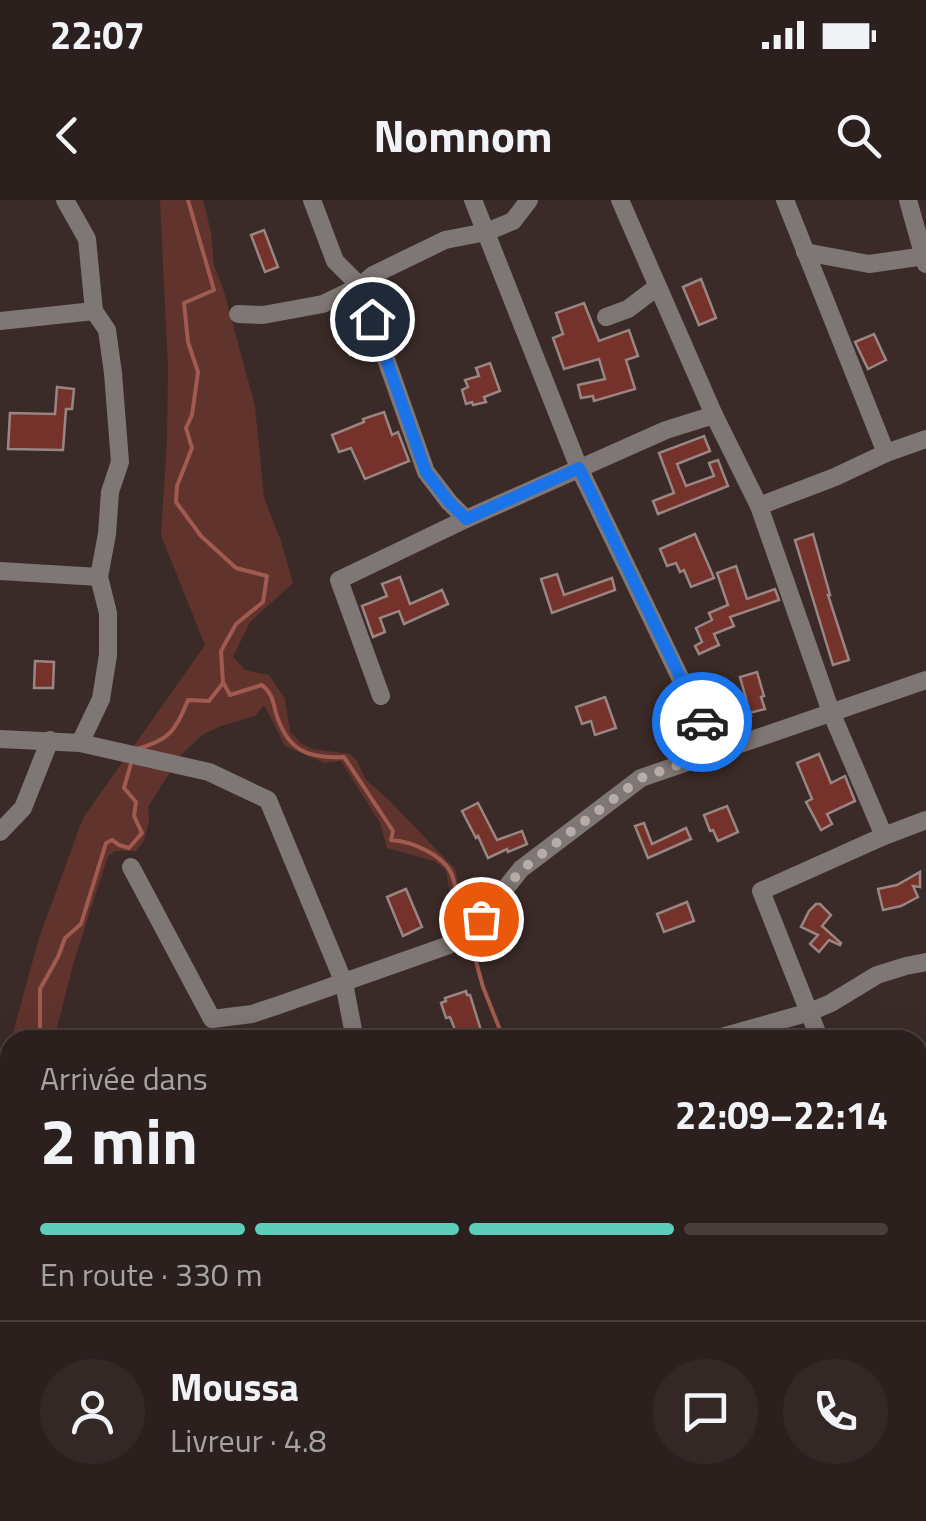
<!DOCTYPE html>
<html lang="fr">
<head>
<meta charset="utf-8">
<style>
	:root { --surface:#2c201e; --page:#342827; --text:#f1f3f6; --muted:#a6a3a4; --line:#483e3c; --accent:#5dceb9 }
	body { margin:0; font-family:"Titillium Web",sans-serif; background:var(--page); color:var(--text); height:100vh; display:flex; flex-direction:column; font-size:38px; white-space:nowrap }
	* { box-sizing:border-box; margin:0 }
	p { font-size:32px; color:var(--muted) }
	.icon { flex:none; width:55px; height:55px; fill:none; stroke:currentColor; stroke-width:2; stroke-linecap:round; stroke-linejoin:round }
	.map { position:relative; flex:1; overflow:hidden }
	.details { position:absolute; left:0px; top:830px; width:928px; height:492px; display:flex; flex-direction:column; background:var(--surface); border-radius:30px 30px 0 0; box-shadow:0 10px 40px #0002,0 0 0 2px var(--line) }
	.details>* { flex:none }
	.pin { position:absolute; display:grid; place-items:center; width:85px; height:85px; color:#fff; margin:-42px; border:5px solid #fff; border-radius:50%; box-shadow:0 2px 10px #0007 }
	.courier { position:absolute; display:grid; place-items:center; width:100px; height:100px; margin:-50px; border:8px solid #1a73e8; border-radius:50%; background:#fff; color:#222; box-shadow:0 2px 12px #0007 }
	.head em { font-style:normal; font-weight:700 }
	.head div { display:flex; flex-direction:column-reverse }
	.head { display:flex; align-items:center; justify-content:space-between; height:170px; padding:0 40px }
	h1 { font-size:65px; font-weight:700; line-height:75px }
	.bar { display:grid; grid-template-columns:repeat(4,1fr); gap:15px 10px; align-content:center; height:120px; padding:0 40px }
	.bar i { height:12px; border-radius:8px; background:var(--line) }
	.bar .current { background:var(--accent) }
	.bar p { grid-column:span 4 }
	.line { display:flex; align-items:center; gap:25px; padding:0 40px; border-top:2px solid var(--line) }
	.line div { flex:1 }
	.round { display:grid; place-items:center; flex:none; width:105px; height:105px; border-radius:52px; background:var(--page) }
	.status { display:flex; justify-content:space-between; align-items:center; height:70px; padding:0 50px; background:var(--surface); direction:ltr }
	.status svg { height:28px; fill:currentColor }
	header { display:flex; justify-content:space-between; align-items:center; height:130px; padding:0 40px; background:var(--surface); font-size:45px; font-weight:700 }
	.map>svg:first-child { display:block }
	.green { fill:#60332d }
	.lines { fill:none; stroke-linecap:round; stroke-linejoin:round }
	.stream { stroke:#a15a50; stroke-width:4 }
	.building { fill:#74322a; stroke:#998683; stroke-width:2.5 }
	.minor { stroke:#7f7775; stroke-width:18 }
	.done { stroke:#b8aca9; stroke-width:10; stroke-dasharray:0 18 }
	.route { stroke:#1a73e8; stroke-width:12 }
</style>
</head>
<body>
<div class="status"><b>22:07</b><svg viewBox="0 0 49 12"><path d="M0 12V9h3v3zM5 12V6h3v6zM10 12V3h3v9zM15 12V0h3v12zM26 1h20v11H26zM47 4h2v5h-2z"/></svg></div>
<header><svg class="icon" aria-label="back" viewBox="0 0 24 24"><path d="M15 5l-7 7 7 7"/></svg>Nomnom<svg class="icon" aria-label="search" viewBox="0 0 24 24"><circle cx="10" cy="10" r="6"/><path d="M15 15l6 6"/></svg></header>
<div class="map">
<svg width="926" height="1321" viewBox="0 0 926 1321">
	<rect width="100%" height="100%" fill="#3b2b28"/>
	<path class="green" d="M 160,0 L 203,0 L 211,32 L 214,66 L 223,88 L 255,206 L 264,298 L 281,341 L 293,383 L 250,422 L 233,457 L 245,470 L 269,475 L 285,499 L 290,532 L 301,543 L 312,549 L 350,554 L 357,561 L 366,580 L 388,599 L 455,669 L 467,720 L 460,727 L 450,696 L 446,670 L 434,661 L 387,648 L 380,623 L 341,561 L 324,563 L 285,546 L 264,505 L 255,516 L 221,526 L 202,535 L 180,556 L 148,607 L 149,621 L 144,641 L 136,651 L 115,651 L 108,656 L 74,761 L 57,828 L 58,840 L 11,840 L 39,738 L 83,618 L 205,445 L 161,335 L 167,242 L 168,168 Z"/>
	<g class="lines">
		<g class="stream">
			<path d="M 224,484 L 230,495 L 262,485 C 272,493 273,501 276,513 C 287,550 307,559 344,557 L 393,631 L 391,640 C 411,641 444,655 452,675 C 458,691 456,705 464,722"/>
			<path d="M 137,549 C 169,540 176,531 188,500 L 209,501 L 223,483 L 221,451 L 236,424 L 263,402 L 267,376 L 236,368 L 201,336 L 176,302 L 177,286 L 192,248 L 186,228 L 192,215 L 198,172 L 188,142 L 184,103 L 214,90 L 188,0"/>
			<path d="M 469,736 L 483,787 L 504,840"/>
			<path d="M 40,840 L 40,789 L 58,757 L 65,738 L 81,724 L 106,643 L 112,640 L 119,645 L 129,648 L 142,633 L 134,616 L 136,602 L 124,588 L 132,560"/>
			<path d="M 86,1321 L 93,1312"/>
		</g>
	</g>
	<g class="building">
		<path d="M 264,30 L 278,67 L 265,72 L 251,35 Z"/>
		<path d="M 701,79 L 716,118 L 699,125 L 683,87 Z"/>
		<path d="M 584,103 L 599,141 L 629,130 L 638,156 L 626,160 L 635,189 L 594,201 L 593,196 L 581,198 L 578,185 L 605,179 L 599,159 L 564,169 L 553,138 L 563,134 L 556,113 Z"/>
		<path d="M 347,106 L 353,122 L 359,119 L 369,149 L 350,155 L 346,141 L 342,142 L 332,114 Z"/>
		<path d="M 874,134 L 886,160 L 868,169 L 855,142 Z"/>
		<path d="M 490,163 L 500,191 L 484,197 L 486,202 L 473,205 L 472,202 L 466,204 L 462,190 L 468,187 L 465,180 L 479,176 L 476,168 Z"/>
		<path d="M 57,187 L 74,189 L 72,209 L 66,209 L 63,250 L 8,249 L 10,213 L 55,214 Z"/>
		<path d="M 384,212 L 392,235 L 398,232 L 409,261 L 365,279 L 351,248 L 339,252 L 332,235 L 364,222 L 363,219 Z"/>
		<path d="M 704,236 L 710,251 L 677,264 L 686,286 L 714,276 L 709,263 L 718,260 L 728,286 L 658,314 L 653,301 L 674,293 L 659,253 Z"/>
		<path d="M 695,334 L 714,378 L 691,387 L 684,370 L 680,372 L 676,363 L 667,366 L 660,349 Z"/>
		<path d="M 813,334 L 830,395 L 828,395 L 849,460 L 833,465 L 795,340 Z"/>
		<path d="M 736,366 L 747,399 L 775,389 L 779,400 L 730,417 L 734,426 L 714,434 L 719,445 L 699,454 L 695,446 L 702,442 L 696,428 L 712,420 L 709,413 L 728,405 L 717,373 Z"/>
		<path d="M 557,374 L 564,395 L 612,378 L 615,390 L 552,413 L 541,379 Z"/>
		<path d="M 400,377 L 410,404 L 442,390 L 448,404 L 404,424 L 399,411 L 380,418 L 385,432 L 373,437 L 362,406 L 387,396 L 382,384 Z"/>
		<path d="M 35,461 L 54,462 L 53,488 L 34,488 Z"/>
		<path d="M 757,472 L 764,496 L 761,497 L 765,509 L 749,513 L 751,516 L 725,527 L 720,514 L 747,502 L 740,477 Z"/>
		<path d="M 605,497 L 616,528 L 595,535 L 591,521 L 582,524 L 576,507 Z"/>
		<path d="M 819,554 L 831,583 L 845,576 L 855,601 L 827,614 L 832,624 L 821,630 L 806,602 L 812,599 L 797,563 Z"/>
		<path d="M 478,603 L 497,640 L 522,631 L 527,644 L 508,652 L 507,649 L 488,658 L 478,636 L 476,638 L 462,611 Z"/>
		<path d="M 727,606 L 738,632 L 718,641 L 713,630 L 710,631 L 704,615 Z"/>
		<path d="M 644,623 L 652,644 L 686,628 L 691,639 L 648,658 L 635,626 Z"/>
		<path d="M 920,672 L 920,687 L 913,686 L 918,697 L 901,706 L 883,710 L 878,689 L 897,685 Z"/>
		<path d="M 406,689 L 422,727 L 403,736 L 387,697 Z"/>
		<path d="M 687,702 L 694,721 L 664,732 L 657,714 Z"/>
		<path d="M 816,704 L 820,704 L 831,715 L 822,726 L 841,743 L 840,745 L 829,740 L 819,752 L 810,744 L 818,735 L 801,727 L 809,711 Z"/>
		<path d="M 466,791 L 467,795 L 470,795 L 484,840 L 459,840 L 450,817 L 446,818 L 441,803 L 446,801 L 445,798 Z"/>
	</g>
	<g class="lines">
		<g class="minor">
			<path d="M 65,0 L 87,39 L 94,111 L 107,130 L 113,173 L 120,262 L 110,292 L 107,334 L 99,377 L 108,413 L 108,455 L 101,499 L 80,543"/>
			<path d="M 312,0 L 335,61 L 360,86 L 426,272 L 449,302 L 466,319"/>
			<path d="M 473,0 L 579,268 L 716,552"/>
			<path d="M 620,0 L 714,215 L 759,306 L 831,512 L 884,636"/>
			<path d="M 908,0 L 926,64"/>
			<path d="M 805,52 L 869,64 L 926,56"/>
			<path d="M 238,114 L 263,115 L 323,104 L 360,86 L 373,75 L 445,40 L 486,32 L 513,21 L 529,0"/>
			<path d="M 606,117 L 628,109 L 657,87"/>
			<path d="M 0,121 L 94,111"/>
			<path d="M 886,253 L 926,239"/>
			<path d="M 759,306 L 835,277 L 886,253 L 785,0"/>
			<path d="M 0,371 L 99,377"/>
			<path d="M 381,496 L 339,380 L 466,319 L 666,230 L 714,215"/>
			<path d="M 0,539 L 80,543 L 209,572 L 268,600 L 344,783 L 355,840"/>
			<path d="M 0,632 L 23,608 L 50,540"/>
			<path d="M 131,667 L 212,819 L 252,814 L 279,805 L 449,745 L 481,719 L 521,669 L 641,578 L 926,480"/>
			<path d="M 689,840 L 698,837 L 708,840"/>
			<path d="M 711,840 L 810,812 L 831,803 L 877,775 L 906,766 L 926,762"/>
			<path d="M 820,840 L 761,691 L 884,636 L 926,620"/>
			<path d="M 918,1153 L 926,1182"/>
			<path d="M 918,1226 L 926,1224"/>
			<path d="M 0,1279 L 10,1281"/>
			<path d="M 539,1312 L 543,1321"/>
			<path d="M 861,1312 L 864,1321"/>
			<path d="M 495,1321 L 501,1312"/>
			<path d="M 591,1321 L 614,1312"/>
		</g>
	</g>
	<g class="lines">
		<path class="done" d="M 481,719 L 521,670 L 641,578 L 716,552 L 702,522"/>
		<path class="route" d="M 372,119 L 426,272 L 449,302 L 466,319 L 579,268 L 702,522"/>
	</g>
</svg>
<div class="pin" style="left:481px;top:719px;background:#ea580c"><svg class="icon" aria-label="bag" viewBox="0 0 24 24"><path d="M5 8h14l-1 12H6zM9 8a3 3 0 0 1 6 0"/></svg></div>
<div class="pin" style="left:372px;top:119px;background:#1f2937"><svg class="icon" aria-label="home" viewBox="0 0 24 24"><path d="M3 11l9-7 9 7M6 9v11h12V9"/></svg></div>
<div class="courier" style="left:702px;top:522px"><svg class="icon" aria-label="car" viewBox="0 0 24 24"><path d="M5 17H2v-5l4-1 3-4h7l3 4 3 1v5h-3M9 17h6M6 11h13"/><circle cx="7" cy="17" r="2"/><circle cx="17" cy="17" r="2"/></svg></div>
<section class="details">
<div class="head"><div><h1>2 min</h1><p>Arrivée dans</p></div><em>22:09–22:14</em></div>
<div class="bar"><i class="current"></i><i class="current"></i><i class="current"></i><i></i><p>En route · 330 m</p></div>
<div class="line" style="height:180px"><a class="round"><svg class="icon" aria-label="person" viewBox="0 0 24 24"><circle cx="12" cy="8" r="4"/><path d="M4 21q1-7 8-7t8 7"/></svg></a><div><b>Moussa</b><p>Livreur · 4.8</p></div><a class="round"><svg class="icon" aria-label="chat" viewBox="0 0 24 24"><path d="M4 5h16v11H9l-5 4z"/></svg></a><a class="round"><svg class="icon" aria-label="phone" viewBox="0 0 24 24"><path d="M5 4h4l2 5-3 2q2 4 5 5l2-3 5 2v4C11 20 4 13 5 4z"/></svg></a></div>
</section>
</div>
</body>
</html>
